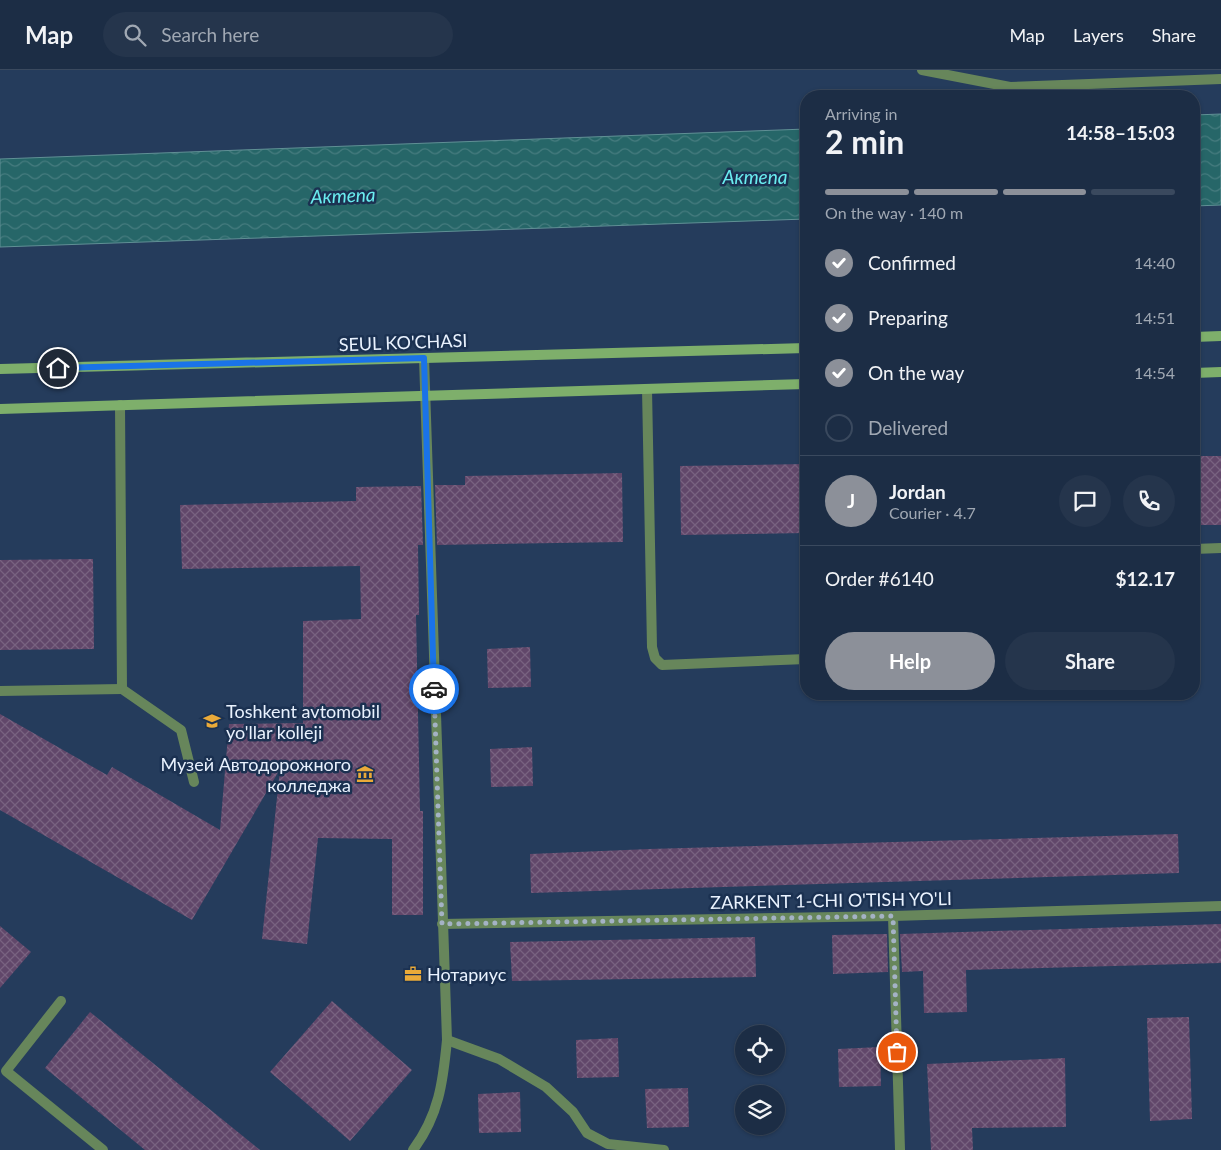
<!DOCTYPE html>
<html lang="en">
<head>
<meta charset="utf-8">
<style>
	:root { --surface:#1c2d45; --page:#25354c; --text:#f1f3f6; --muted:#a0a8b3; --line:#3a495e; --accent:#8c9099 }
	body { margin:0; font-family:Lato,sans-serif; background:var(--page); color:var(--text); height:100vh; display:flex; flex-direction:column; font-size:19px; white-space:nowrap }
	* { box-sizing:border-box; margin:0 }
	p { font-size:16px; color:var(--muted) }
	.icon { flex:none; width:28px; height:28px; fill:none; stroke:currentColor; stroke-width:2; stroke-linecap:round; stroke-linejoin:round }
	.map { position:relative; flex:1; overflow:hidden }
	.side { position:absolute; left:800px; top:20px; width:400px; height:610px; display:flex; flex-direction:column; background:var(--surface); border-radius:20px; box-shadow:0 1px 4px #0004,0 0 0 1px var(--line) }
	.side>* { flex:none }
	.controls { position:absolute; left:735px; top:955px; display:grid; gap:10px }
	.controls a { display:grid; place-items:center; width:50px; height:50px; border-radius:50%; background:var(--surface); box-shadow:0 1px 4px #0004,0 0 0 1px var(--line); font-size:25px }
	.pin { position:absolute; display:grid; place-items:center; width:42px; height:42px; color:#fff; margin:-21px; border:2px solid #fff; border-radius:50%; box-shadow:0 1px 5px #0007 }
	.courier { position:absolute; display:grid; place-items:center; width:50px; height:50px; margin:-25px; border:4px solid #1a73e8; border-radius:50%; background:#fff; color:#222; box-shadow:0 1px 6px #0007 }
	.overview em { font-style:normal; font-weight:700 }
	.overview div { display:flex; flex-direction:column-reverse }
	.overview { display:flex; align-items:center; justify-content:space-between; height:85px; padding:0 25px }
	h1 { font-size:32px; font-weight:700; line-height:38px }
	.bar { display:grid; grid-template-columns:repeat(4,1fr); gap:8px 5px; align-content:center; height:60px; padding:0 25px }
	.bar i { height:6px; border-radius:4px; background:var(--line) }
	.bar .current { background:var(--accent) }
	.bar p { grid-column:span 4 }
	.line { display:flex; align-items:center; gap:12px; padding:0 25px; border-top:1px solid var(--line) }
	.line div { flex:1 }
	.round { display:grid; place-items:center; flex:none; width:52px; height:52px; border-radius:26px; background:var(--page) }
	ol { padding:0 25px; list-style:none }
	li { display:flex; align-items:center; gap:15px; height:55px }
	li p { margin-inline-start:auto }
	li .icon { padding:5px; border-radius:50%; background:var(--accent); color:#fff; stroke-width:4 }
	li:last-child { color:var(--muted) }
	li i { width:28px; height:28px; border:2px solid var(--line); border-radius:50% }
	.cta { display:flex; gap:10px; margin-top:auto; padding:10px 25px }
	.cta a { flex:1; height:58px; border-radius:30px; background:var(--accent); color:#fff; font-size:20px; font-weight:700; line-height:58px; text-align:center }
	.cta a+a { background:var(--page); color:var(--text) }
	header { display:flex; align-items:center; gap:30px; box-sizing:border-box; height:70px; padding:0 25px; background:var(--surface); border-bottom:1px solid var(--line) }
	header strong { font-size:24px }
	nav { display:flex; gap:28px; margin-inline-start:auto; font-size:18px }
	.search { width:350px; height:45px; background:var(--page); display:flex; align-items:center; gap:12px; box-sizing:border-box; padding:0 18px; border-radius:28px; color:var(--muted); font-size:19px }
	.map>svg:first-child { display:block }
	.water { fill:url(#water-waves); stroke:#609095 }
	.building { fill:url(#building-cross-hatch) }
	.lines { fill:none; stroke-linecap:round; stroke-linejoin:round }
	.service { stroke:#67865b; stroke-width:10 }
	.pedestrian { stroke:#67865b; stroke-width:10 }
	.minor { stroke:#67865b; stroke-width:10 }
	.secondary { stroke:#7eaf6b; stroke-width:10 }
	.done { stroke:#a4b2c5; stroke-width:5; stroke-dasharray:0 9 }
	.route { stroke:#1a73e8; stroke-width:6 }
	.labels { text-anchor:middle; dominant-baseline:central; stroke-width:5; stroke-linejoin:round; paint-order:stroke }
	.street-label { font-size:18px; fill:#e9f2fe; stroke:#1b3151 }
	.poi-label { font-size:18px; fill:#e9f2fe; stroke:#1b3151; text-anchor:start }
	.water-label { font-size:19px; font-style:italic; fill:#6aedf0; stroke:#1b3151 }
</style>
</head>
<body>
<header>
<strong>Map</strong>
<div class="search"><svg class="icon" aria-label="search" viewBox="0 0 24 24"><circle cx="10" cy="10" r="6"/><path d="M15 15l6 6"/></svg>Search here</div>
<nav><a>Map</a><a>Layers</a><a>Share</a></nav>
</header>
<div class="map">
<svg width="1221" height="1080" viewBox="0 0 1221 1080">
	<defs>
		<pattern id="water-waves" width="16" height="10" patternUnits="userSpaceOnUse" patternTransform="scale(1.25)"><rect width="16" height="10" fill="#266668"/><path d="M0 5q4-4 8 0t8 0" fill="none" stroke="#467c7f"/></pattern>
		<pattern id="building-cross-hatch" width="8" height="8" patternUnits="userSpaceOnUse" patternTransform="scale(1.25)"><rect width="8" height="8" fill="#61476a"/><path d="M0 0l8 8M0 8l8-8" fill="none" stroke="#786280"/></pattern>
	</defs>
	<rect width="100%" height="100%" fill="#253c5c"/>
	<g class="water">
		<path d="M 1221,44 L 1221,135 L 1194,136 L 1194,45 Z"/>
		<path d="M 806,59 L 806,149 L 0,177 L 0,89 Z"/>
	</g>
	<g class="building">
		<rect x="1194" y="386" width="27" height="69"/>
		<path d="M 806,394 L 806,463 L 681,465 L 680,396 Z"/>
		<path d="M 622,403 L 623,472 L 437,475 L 435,415 L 465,415 L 465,406 Z"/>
		<path d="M 421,416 L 423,475 L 418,475 L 419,545 L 416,545 L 420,741 L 423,741 L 423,845 L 392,845 L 392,769 L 318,768 L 307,874 L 262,869 L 280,699 L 192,850 L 0,740 L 0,644 L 107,705 L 112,697 L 220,760 L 229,654 L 303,653 L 303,551 L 361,549 L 360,496 L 182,499 L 180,435 L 356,431 L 356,417 Z"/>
		<path d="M 93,489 L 94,579 L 0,580 L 0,490 Z"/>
		<path d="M 530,577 L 531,617 L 488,618 L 487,579 Z"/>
		<path d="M 532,677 L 533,716 L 491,717 L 490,679 Z"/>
		<path d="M 1178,764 L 1179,803 L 531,823 L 530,784 L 649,779 Z"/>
		<path d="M 1221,854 L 1221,893 L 966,900 L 967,942 L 924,943 L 923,901 L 902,902 L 900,864 Z"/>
		<path d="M 0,856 L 31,882 L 0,918 Z"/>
		<path d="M 887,864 L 888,902 L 833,904 L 832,865 Z"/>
		<path d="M 755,867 L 756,907 L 512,911 L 510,872 Z"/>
		<path d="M 332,931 L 412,1000 L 350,1071 L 270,1002 Z"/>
		<path d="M 90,942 L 260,1080 L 145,1080 L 45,998 Z"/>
		<path d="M 1189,947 L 1192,1049 L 1150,1051 L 1147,948 Z"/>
		<path d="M 618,968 L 619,1007 L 577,1008 L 576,970 Z"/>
		<path d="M 880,977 L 881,1016 L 839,1017 L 838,979 Z"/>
		<path d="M 1065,988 L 1066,1057 L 972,1058 L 973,1080 L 931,1080 L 927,994 Z"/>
		<path d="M 688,1018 L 689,1057 L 647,1058 L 645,1019 Z"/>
		<path d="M 520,1022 L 521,1062 L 479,1063 L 478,1024 Z"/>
	</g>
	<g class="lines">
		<g class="service">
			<path d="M 647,319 L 652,577 L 655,588 L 662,595 L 806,589"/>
			<path d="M 120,335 L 122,619 L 181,660 L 194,712"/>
			<path d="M 1194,479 L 1221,478"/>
			<path d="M 0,621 L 122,619"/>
			<path d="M 61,931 L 6,1001 L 103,1080"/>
		</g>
		<path class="pedestrian" d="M 922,0 L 1010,17 L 1221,9"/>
		<g class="minor">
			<path d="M 893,846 L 900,1080"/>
			<path d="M 442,854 L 893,846 L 1221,836"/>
			<path d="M 447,970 L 499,989 L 546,1017 L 573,1042 L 587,1063 L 608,1074 L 664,1080"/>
			<path d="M 413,1080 C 439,1045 443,1012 447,970 L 424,288"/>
		</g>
		<g class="secondary">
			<path d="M 1194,267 L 1221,266"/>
			<path d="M 0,299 L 806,278"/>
			<path d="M 1194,303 L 1221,302"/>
			<path d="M 0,339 L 806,314"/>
		</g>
	</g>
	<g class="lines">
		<path class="done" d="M 434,619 L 442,854 L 893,846 L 897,982"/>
		<path class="route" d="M 58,298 L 424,288 L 434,619"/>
	</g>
	<defs>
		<g id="university-bare" transform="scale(1.35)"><path d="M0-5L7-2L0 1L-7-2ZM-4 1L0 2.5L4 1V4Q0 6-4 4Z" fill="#eaaa39" stroke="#1b3151" stroke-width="2.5" paint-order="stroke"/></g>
		<g id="museum-bare" transform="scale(1.35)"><path d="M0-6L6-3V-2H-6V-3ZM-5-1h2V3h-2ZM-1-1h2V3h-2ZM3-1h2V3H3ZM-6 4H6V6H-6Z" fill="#eaaa39" stroke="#1b3151" stroke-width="2.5" paint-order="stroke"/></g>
		<g id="office-bare" transform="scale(1.35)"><path d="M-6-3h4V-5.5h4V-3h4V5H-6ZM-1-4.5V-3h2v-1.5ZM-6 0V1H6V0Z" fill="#eaaa39" stroke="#1b3151" stroke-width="2.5" paint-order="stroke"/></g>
	</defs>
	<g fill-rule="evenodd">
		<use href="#university-bare" x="212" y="651"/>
		<use href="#museum-bare" x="365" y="704"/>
		<use href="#office-bare" x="413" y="904"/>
	</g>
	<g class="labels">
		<g class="street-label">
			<text transform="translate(403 272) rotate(-2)">SEUL KO'CHASI</text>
			<text transform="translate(831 830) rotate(-1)">ZARKENT 1-CHI O'TISH YO'LI</text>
		</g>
		<g class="poi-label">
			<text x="226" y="641">Toshkent avtomobil<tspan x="226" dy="21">yo'llar kolleji</tspan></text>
			<text x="351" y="694" text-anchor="end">Музей Автодорожного<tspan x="351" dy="21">колледжа</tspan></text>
			<text x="427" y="904">Нотариус</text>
		</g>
		<g class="water-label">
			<text x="755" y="106">Актепа</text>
			<text transform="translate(343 125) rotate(-2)">Актепа</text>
		</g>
	</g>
</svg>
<div class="controls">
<a><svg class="icon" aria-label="locate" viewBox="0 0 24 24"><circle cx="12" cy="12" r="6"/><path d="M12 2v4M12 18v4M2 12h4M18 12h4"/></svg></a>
<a><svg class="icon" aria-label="layers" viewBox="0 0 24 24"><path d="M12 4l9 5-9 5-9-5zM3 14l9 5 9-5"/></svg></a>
</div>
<div class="pin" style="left:897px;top:982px;background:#ea580c"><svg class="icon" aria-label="bag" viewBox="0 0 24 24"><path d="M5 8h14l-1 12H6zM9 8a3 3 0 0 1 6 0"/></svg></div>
<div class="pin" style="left:58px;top:298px;background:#1f2937"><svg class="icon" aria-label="home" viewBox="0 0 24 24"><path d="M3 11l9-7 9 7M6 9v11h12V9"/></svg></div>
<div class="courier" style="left:434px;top:619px"><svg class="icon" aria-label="car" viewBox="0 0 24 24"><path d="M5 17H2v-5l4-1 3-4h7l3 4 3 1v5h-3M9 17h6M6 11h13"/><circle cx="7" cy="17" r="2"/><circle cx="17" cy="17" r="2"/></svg></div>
<section class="side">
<div class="overview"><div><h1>2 min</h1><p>Arriving in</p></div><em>14:58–15:03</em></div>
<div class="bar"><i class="current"></i><i class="current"></i><i class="current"></i><i></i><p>On the way · 140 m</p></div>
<ol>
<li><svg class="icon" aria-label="check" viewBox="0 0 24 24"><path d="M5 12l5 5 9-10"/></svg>Confirmed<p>14:40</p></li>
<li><svg class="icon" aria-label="check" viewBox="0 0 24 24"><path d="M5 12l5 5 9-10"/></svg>Preparing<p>14:51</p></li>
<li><svg class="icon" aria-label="check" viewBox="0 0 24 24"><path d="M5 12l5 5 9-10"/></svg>On the way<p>14:54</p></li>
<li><i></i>Delivered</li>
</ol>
<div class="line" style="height:90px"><b class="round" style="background:var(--accent);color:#fff">J</b><div><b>Jordan</b><p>Courier · 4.7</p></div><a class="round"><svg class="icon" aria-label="chat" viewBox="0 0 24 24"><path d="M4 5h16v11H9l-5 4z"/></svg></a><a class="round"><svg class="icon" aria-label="phone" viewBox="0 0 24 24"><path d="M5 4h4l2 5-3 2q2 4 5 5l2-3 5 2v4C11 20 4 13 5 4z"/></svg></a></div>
<div class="line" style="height:65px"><div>Order #6140</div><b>$12.17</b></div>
<div class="cta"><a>Help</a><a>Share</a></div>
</section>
</div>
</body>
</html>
